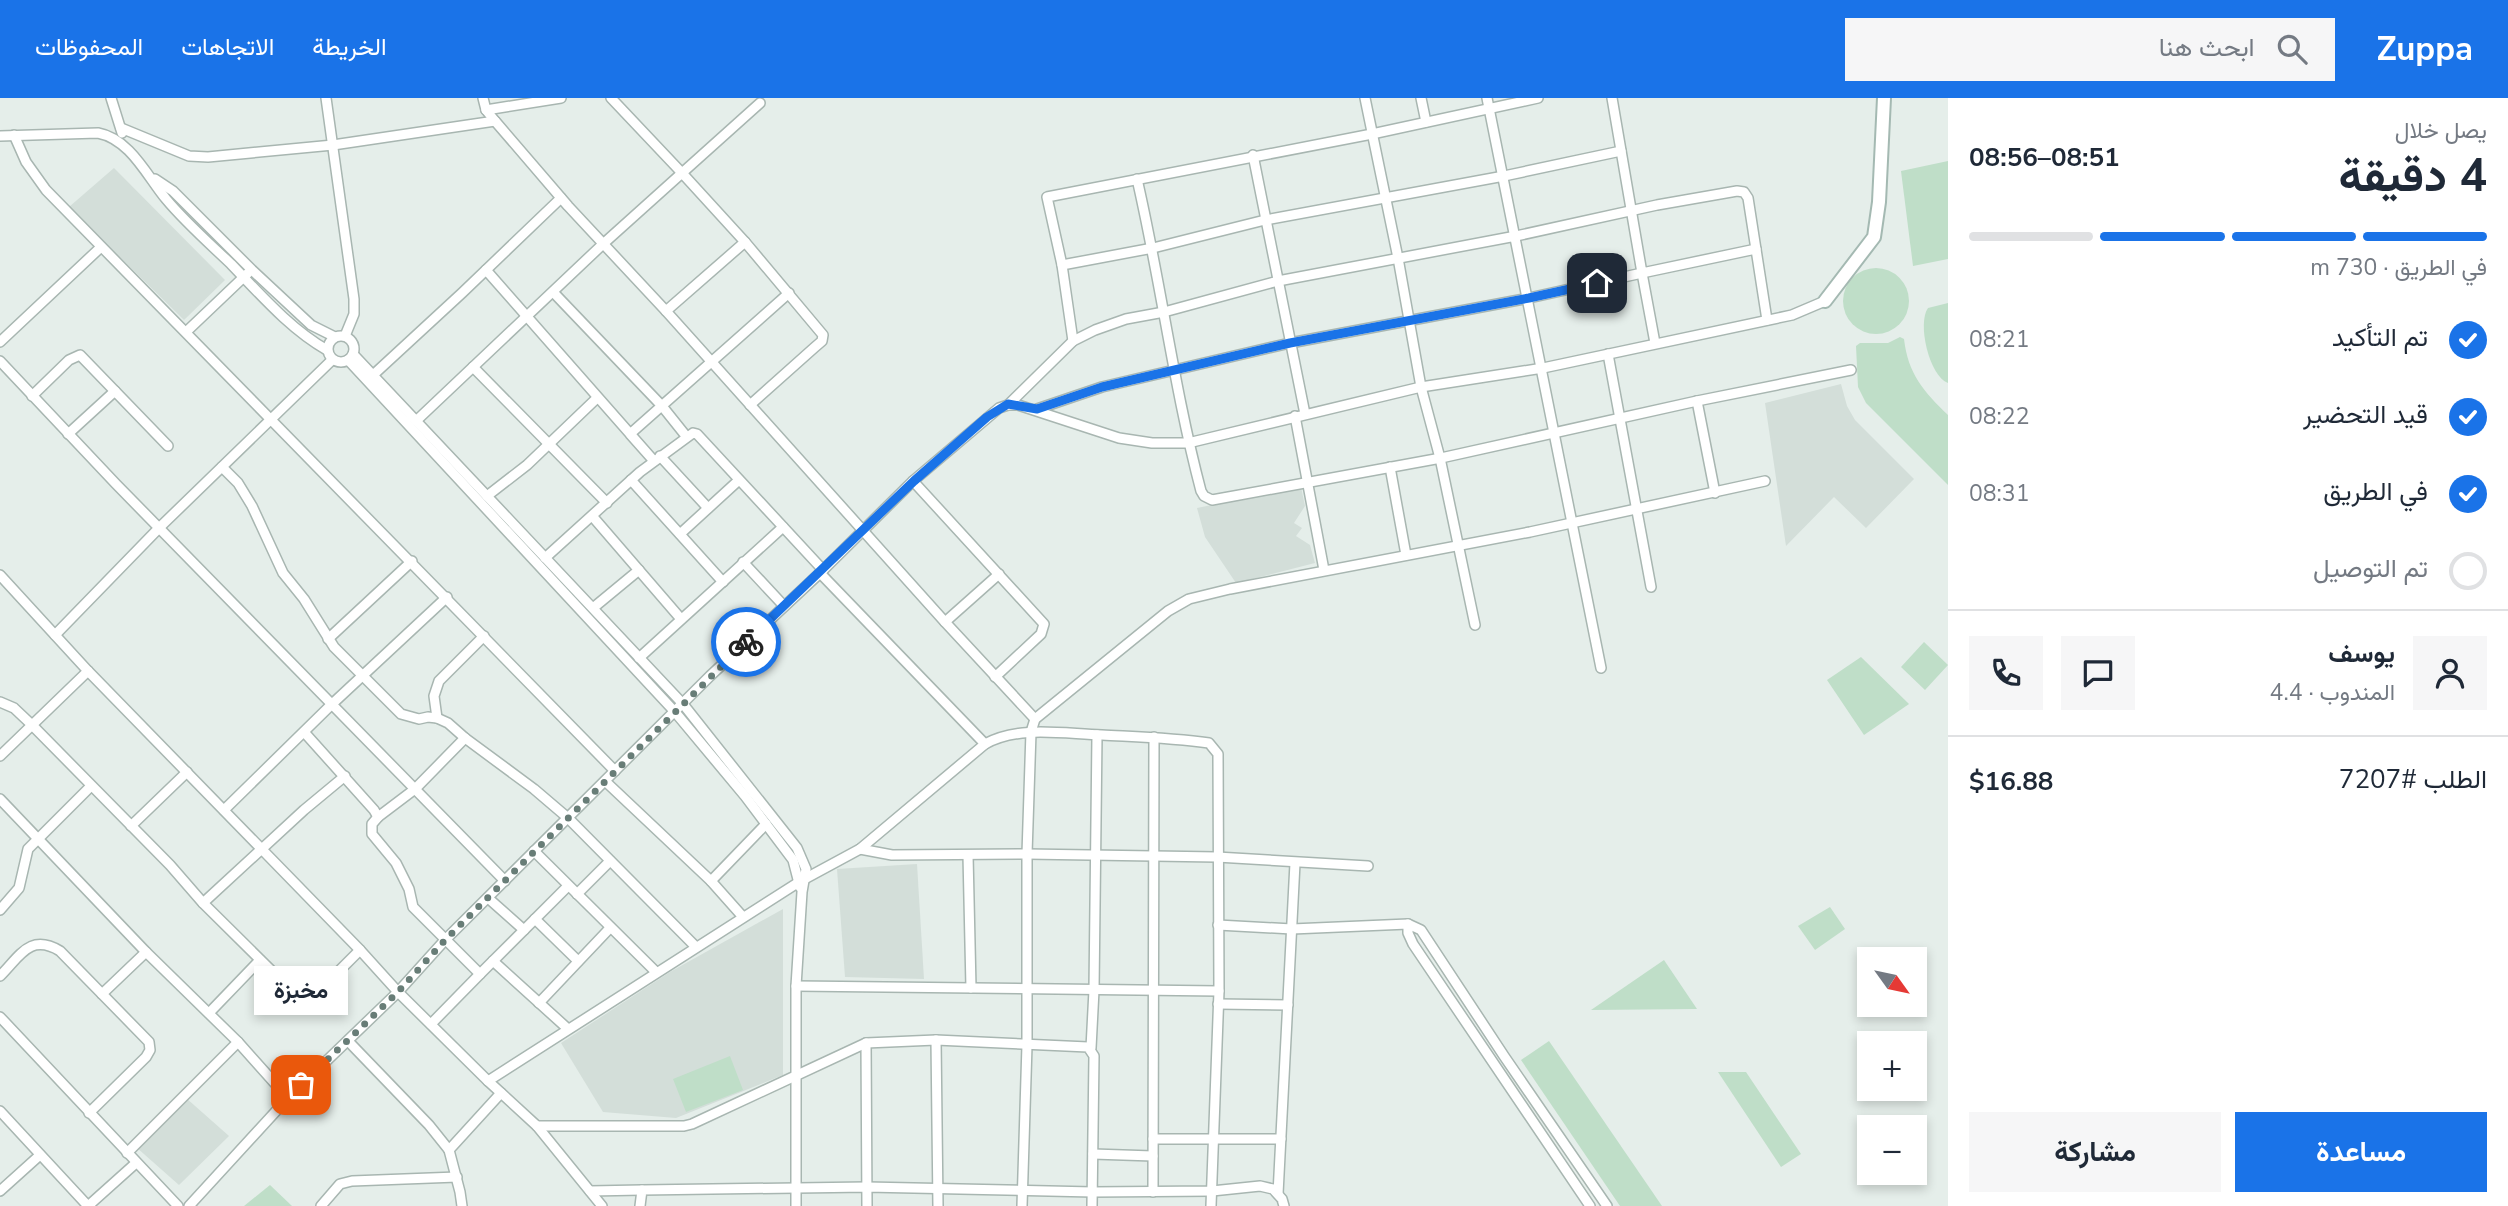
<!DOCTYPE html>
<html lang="ar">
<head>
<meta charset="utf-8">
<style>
	:root { --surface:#fff; --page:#f6f6f7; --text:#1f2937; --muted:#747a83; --line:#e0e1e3; --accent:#1a73e8 }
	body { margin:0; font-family:"Nunito Sans",Vazirmatn,sans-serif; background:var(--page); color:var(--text); direction:rtl; height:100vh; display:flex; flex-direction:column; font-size:26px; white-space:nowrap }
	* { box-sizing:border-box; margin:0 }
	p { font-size:23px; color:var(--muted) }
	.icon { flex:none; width:38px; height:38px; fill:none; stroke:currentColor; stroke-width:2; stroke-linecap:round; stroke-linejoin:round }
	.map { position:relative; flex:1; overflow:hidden; direction:ltr }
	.sheet { display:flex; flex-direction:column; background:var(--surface); width:560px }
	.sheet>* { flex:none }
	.needle { width:46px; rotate:123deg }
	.tools { position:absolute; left:1857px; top:849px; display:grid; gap:14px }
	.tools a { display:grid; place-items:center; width:70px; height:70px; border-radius:0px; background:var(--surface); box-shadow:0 4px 10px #0003; font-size:35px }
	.pin { position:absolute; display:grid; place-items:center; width:60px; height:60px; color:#fff; margin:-30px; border-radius:14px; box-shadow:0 4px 10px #0006 }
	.courier { position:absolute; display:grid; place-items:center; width:70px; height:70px; margin:-35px; border:5px solid #1a73e8; border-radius:50%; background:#fff; color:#222; box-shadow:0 2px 9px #0007 }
	.bubble { position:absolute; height:49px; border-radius:0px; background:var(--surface); box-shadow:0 4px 10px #0003; font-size:23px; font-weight:700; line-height:49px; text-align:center; direction:rtl }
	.head em { font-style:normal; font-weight:700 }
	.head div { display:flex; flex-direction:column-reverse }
	.head { display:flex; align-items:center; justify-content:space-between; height:119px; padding:0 21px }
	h1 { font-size:46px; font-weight:700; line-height:52px }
	.bar { display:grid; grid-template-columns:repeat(4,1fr); gap:10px 7px; align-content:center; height:84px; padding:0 21px }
	.bar i { height:9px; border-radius:5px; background:var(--line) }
	.bar .current { background:var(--accent) }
	.bar p { grid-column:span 4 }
	.line { display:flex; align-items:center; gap:18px; padding:0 21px; border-top:2px solid var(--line) }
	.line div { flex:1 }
	.round { display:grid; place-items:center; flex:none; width:74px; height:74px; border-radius:0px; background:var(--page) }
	ol { padding:0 21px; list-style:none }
	li { display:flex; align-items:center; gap:21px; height:77px }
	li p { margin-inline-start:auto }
	li .icon { padding:7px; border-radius:50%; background:var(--accent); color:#fff; stroke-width:4 }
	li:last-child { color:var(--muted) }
	li i { width:38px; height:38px; border:4px solid var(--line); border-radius:50% }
	.cta { display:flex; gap:14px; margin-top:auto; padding:14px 21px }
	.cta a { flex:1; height:80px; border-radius:0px; background:var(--accent); color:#fff; font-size:28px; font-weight:700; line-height:80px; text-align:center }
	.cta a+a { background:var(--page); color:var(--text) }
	header { display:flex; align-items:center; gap:42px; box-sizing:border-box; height:98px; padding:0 35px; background:var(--accent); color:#fff }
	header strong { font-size:33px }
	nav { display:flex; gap:38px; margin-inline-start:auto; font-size:24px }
	.search { width:490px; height:63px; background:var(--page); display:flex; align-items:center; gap:18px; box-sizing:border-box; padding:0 24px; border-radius:0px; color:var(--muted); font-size:26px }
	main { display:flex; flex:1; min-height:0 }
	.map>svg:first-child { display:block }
	.built { fill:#d3ded9 }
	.green { fill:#bfdec8 }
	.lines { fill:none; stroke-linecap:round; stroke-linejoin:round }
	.street-casing { stroke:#a8b6b1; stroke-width:12 }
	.secondary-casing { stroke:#a4b9b2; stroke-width:16 }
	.street { stroke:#fff; stroke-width:9 }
	.secondary { stroke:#fff; stroke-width:12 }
	.done { stroke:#687d77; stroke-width:7; stroke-dasharray:0 12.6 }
	.route { stroke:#1a73e8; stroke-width:9 }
</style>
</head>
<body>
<header>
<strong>Zuppa</strong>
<div class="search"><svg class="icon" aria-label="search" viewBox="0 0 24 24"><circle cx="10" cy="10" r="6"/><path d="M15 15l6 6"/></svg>ابحث هنا</div>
<nav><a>الخريطة</a><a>الاتجاهات</a><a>المحفوظات</a></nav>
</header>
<main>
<section class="sheet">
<div class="head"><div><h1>4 دقيقة</h1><p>يصل خلال</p></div><em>08:51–08:56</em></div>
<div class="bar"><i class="current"></i><i class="current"></i><i class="current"></i><i></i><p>في الطريق · 730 m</p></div>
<ol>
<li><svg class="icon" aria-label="check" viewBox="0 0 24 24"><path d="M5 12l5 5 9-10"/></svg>تم التأكيد<p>08:21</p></li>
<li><svg class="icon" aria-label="check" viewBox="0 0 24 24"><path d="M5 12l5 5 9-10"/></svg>قيد التحضير<p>08:22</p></li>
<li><svg class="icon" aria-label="check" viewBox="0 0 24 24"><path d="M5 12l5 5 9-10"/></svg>في الطريق<p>08:31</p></li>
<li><i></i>تم التوصيل</li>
</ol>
<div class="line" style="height:126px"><a class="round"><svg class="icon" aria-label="person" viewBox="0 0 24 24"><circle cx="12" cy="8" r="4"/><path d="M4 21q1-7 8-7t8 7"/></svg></a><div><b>يوسف</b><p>المندوب · 4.4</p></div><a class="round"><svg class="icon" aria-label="chat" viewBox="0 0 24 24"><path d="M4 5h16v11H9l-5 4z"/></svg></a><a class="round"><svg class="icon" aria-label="phone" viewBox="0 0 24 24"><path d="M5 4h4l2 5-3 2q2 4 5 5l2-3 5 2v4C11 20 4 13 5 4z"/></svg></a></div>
<div class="line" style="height:91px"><div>الطلب #7207</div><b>$16.88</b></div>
<div class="cta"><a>مساعدة</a><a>مشاركة</a></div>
</section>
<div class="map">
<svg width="1948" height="1108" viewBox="0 0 1948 1108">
	<rect width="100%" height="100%" fill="#e5eeea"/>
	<g class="built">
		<path d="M 114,70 L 225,182 L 184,222 L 69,109 Z"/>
		<path d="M 1841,286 L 1847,308 L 1855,322 L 1914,381 L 1866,430 L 1834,399 L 1786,448 L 1765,305 Z"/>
		<path d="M 1301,389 L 1305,408 L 1294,425 L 1302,430 L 1296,438 L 1310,447 L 1315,465 L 1236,485 L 1205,439 L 1197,410 Z"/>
		<path d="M 917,766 L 924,881 L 845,879 L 837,771 Z"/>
		<path d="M 783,811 L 783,977 L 676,1020 L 603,1014 L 561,945 L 670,874 Z"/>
		<path d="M 186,1000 L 229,1038 L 179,1087 L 136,1049 Z"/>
	</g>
	<g class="green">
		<path d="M 1948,63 L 1948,161 L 1913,168 L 1901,73 Z"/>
		<circle cx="1876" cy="203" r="33"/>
		<path d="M 1948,205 L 1948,285 C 1929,278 1917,225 1928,210 Z"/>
		<path d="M 1900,239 L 1904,241 C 1908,276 1924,294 1948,317 L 1948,387 L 1866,305 L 1858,289 L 1856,248 L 1860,245 L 1888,245 Z"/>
		<path d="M 1924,544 L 1948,567 L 1925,592 L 1901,569 Z"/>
		<path d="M 1861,559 L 1909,606 L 1864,637 L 1827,582 Z"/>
		<path d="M 1830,809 L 1845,831 L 1815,852 L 1798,828 Z"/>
		<path d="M 1664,862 L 1697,911 L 1591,912 Z"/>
		<path d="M 1549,943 L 1662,1108 L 1620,1108 L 1521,962 Z"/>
		<path d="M 730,958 L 743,992 L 686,1014 L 673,981 Z"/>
		<path d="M 1718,974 L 1746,974 L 1801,1056 L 1781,1069 Z"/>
		<path d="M 270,1087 L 292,1108 L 244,1108 Z"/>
	</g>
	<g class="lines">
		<g class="street-casing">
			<g id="street">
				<path d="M 111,0 L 122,35"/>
				<path d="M 326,0 L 354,201 L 354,216 L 345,238"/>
				<path d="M 483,0 L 486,12 L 495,23 L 568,108 L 666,213 L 945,524 L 1035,621"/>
				<path d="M 611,0 L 682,75 L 760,5"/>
				<path d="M 1365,0 L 1398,160 L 1421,289 L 1440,360 L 1475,527"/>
				<path d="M 1421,0 L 1426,24"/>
				<path d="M 1487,0 L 1601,570"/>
				<path d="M 1612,0 L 1642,175 L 1756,151"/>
				<path d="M 486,12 L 561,0"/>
				<path d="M 121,30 L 189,58 L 208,59 L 333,47 L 495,23"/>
				<path d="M 14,37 L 26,64 L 46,92 L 615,673"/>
				<path d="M 0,38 L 98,35 C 130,41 147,78 166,101 C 185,124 209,145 231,166 C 260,196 290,231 327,252"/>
				<path d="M 1253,57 L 1305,316"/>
				<path d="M 155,81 L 173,93 L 252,172 L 311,227 L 335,239"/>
				<path d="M 1137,81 C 1161,185 1174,291 1201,393 L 1204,398 L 1212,402 L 1441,360 L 1697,303 L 1851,272"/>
				<path d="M 1062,167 L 1153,150 L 1265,122 L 1504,78 L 1621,53"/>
				<path d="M 486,172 L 654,363 L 630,336 L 789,195"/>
				<path d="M 553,194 L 662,308 L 686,338"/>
				<path d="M 666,213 L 745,144"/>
				<path d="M 186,234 L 248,175"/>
				<circle cx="341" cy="251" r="13"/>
				<path d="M 1073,243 L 1062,167 L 1047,99 L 1372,36 L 1538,0"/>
				<path d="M 0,244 L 101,149"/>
				<path d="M 353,256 L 683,606 L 797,750 L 806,771 L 802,794 L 796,888 L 796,1108"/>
				<path d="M 1608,256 L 1651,489"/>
				<path d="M 348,262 L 675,614 L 745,698 L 793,762 L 800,789"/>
				<path d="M 0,263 L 116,386 L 505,783"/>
				<path d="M 473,269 L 607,405"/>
				<path d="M 372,278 L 462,195 L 561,100"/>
				<path d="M 32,298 L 69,262 L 80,257 L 168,348"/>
				<path d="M 1697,303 L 1715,395"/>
				<path d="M 1008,307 L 1073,243 L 1095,232 L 1126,221 L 1164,214 L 1278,183 L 1516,138 L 1657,107 L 1737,93 L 1744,94 L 1748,100 L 1767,222"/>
				<path d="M 1037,311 L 1102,289 L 1290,245 L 1529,200 L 1642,175 L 1655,245"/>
				<path d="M 1295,318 L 1324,472"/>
				<path d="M 416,323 L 603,146 L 682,75 L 745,144 L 823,237 L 822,243 L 815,249 L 750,307"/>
				<path d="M 68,336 L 115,293"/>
				<path d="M 660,358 L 708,410"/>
				<path d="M 222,369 L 238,385 L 252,408 L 283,475 L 304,501 L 334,549 L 401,616 L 419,621 L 428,619 L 437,620 L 448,625 L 465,640 L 534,691 L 568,720 L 696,849"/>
				<path d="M 1390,369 L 1406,457"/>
				<path d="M 631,382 L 723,484"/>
				<path d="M 913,383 L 1044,526 L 1041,536 L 995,579"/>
				<path d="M 487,398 L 527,367 L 597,300"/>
				<path d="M 593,419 L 681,521"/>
				<path d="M 680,436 L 739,382"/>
				<path d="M 545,460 L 640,374 L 693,335 L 697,336 L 823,472"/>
				<path d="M 743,464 L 784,508"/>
				<path d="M 820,475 L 985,646"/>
				<path d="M 0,477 L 88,573 L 360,852 L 398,894 L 488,983 L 537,1028 L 602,1108"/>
				<path d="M 593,510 L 639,472"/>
				<path d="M 945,524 L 999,476"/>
				<path d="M 55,537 L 160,429 L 332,262"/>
				<path d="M 328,541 L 412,463"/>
				<path d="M 639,560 L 783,429"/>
				<path d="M 0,604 L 14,610 L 32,627 L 170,767 L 203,805 L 298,899 L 308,902 L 313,899 L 360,852"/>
				<path d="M 437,620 L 434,598 L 439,583 L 484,538"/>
				<path d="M 304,634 L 374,712 L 378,719 L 415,691 L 465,640"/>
				<path d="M 0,658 L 88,573"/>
				<path d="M 605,683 L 711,783 L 743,819"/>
				<path d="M 0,701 L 146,854 L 238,944 L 288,1000"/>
				<path d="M 224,712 L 331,607 L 447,499"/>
				<path d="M 378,719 L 372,726 L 372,736 L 396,765 L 409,791 L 413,809 L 480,876 L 493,863 L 568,931"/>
				<path d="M 131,728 L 187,674"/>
				<path d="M 860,751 L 892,757 L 1027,756 L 1217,759 L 1368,768"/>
				<path d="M 534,753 L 656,874"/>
				<path d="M 968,757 L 971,890"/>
				<path d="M 711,783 L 766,726"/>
				<path d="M 577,796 L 610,763"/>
				<path d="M 488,800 L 524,832"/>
				<path d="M 203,805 L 304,712 L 345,678"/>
				<path d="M 0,812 L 19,790 L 28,751 L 91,688"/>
				<path d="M 535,821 L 578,863"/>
				<path d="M 1408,826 L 1408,835 L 1413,846 L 1590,1108"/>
				<path d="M 1218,827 L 1292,831 L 1408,826 L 1421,832 L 1504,958 L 1607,1108"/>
				<path d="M 493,863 L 568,788"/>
				<path d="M 0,878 C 20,858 30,835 60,853 L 149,944 L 150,952 L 146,959 L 89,1015"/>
				<path d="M 796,888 L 1219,893"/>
				<path d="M 102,896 L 146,854"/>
				<path d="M 539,905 L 610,830"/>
				<path d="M 1218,906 L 1288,907"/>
				<path d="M 209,915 L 260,862"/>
				<path d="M 0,919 L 178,1108"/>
				<path d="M 431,926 L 480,876"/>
				<path d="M 936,942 L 938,1108"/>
				<path d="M 348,943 L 429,1027 L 449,1052"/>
				<path d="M 866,945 L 867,1108"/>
				<path d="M 1091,950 L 1094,892 L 1097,637"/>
				<path d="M 488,983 L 799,784 L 860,751 L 985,646 C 1019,627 1064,636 1102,637 C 1138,639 1173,640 1209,645 L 1218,656 L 1219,893 L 1211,1108"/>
				<path d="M 0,1013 L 88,1108"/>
				<path d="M 537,1028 L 684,1028 L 692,1026 L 866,945 L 936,942 L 1088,949 L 1094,958 L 1092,1108"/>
				<path d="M 1153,1041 L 1281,1041"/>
				<path d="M 127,1055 L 238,944"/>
				<path d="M 1093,1056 L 1153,1058"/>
				<path d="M 0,1093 L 40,1057"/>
				<path d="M 590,1093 L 642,1092"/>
				<path d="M 1153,1094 L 1154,639"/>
				<path d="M 1278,1096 L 1295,765"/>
				<path d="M 88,1108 L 136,1065"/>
				<path d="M 189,1108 L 288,1000 L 398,894 L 445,842 L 710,578 L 820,475 L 913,383 L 999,310 L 1008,307 L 1018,307 L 1119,340 L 1152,345 L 1188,345 L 1421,289 L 1543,270 L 1792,217 L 1825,203"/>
				<path d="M 321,1108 L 340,1086 L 352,1083 L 457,1079"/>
				<path d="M 462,1108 L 460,1094 L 449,1052 L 501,995"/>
				<path d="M 640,1108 L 642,1092 L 867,1089 L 1093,1094 L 1212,1093 L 1260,1088 L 1273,1091 L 1282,1101 L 1284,1108"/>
				<path d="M 1022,1108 L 1027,947 L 1027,756 L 1031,634 L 1035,621 L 1168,513 L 1189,501 L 1230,491 L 1530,434 L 1765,383"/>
			</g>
		</g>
		<g class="secondary-casing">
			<path id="secondary" d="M 1825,203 L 1874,139 L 1879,104 L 1884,0"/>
		</g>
		<use href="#street" class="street"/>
		<use href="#secondary" class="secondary"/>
	</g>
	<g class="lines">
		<path class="done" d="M 301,987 L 398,894 L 445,842 L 746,544"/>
		<path class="route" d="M 746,544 L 914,383 L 987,319 L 1008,306 L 1037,311 L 1102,289 L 1290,245 L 1529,200 L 1597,185"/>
	</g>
</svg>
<div class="tools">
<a><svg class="needle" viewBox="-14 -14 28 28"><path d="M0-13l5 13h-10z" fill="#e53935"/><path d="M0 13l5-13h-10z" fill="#747a83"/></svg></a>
<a>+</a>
<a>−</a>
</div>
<div class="pin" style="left:301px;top:987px;background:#ea580c"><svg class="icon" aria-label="bag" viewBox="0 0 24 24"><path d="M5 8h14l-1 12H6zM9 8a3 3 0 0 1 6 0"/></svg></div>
<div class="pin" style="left:1597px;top:185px;background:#1f2937"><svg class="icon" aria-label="home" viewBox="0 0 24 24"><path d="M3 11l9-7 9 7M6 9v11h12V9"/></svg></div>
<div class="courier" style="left:746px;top:544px"><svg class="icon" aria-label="bike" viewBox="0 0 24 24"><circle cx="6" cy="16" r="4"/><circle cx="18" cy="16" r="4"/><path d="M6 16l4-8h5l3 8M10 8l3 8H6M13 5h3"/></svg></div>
<div class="bubble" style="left:254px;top:868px;width:94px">مخبزة</div>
</div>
</main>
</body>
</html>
